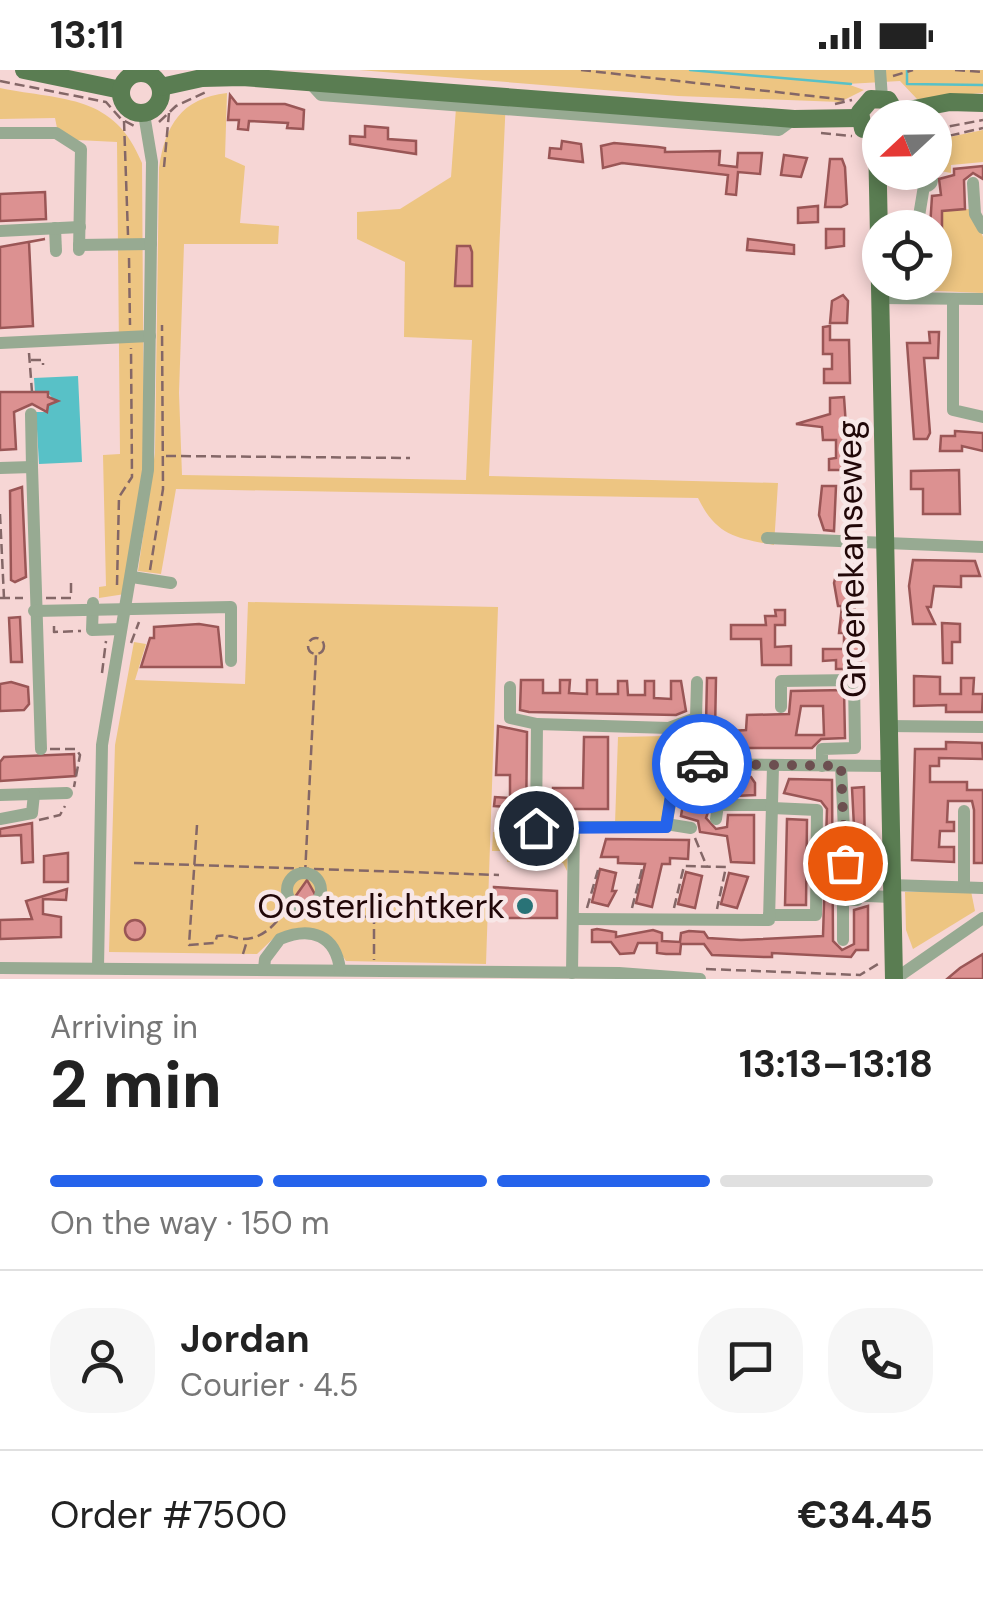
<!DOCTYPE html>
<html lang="en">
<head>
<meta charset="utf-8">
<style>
	:root { --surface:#fff; --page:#f6f6f6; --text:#222; --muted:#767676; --line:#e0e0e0; --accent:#2563eb }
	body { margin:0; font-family:"DM Sans",sans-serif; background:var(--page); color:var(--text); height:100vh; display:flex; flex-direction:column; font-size:38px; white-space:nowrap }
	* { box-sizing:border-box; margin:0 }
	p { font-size:32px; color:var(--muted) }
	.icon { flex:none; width:55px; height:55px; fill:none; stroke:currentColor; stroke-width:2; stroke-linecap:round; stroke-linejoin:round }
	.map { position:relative; height:909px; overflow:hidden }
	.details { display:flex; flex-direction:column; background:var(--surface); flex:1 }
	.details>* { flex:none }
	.needle { width:65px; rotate:248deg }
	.tools { position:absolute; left:862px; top:30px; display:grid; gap:20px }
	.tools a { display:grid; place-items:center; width:90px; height:90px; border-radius:50%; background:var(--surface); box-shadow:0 5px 15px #0003; font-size:50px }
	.pin { position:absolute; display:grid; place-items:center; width:85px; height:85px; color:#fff; margin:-42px; border:5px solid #fff; border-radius:50%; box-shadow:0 2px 10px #0007 }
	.courier { position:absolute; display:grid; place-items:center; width:100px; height:100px; margin:-50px; border:8px solid #2563eb; border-radius:50%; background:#fff; color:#222; box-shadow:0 2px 12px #0007 }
	.summary em { font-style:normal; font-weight:700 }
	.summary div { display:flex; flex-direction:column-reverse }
	.summary { display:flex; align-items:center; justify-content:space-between; height:170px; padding:0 50px }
	h1 { font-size:65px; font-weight:700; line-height:75px }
	.bar { display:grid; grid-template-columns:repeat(4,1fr); gap:15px 10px; align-content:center; height:120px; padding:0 50px }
	.bar i { height:12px; border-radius:8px; background:var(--line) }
	.bar .selected { background:var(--accent) }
	.bar p { grid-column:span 4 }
	.line { display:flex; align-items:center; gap:25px; padding:0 50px; border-top:2px solid var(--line) }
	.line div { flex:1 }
	.round { display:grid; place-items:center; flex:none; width:105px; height:105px; border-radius:40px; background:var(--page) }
	.status { display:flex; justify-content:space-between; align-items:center; height:70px; padding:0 50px; background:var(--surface); direction:ltr }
	.status svg { height:28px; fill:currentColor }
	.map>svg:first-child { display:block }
	.green { fill:#edc582 }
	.water { fill:#58c1c7 }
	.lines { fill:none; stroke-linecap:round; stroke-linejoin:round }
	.stream { stroke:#58c1c7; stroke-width:2.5 }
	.building { fill:#dc9191; stroke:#9a5656; stroke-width:2.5; fill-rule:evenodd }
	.path { stroke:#846767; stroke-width:2.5; stroke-dasharray:10 5; stroke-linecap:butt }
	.minor { stroke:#97aa92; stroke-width:12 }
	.major { stroke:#5a7d52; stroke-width:18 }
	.done { stroke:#6c4f50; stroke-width:10; stroke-dasharray:0 18 }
	.route { stroke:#2563eb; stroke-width:12 }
	.poi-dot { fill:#297377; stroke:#f8e7e7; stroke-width:4 }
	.labels { text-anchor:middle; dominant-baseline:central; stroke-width:9; stroke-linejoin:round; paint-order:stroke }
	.street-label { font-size:35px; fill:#210708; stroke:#f8e7e7 }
	.poi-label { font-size:35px; fill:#210708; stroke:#f8e7e7; text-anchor:end }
</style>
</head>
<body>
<div class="status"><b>13:11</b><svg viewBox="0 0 49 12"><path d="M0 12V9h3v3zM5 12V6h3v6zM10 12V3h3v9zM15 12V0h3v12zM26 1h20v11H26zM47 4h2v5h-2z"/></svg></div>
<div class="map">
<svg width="983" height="909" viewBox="0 0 983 909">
	<rect width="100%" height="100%" fill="#f6d6d5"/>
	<g class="green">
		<path d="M 359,0 L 983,0 L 983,23 L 917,29 L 900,11 L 847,14 L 864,20 L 840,32 L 678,26 Z"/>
		<path d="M 0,18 C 65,31 114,24 142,93 L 144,389 L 125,524 L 99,528 L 99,517 L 106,516 L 103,385 L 120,384 L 117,72 L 77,70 L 57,58 L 55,48 L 0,49 Z"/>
		<path d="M 227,23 L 225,87 L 245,96 L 240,153 L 279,156 L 278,174 L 184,174 L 179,323 L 182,405 L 466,410 L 472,270 L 404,267 L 405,192 L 357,169 L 357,142 L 400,139 L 451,107 L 457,24 L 506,28 L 489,406 L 778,413 L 774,475 C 735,468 716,465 698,428 L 176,419 L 161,504 L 138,501 L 155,383 L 159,98 C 165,56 181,28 227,23 Z"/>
		<path d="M 983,60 L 983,92 L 951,95 L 951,103 L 935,100 L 935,70 Z"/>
		<path d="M 973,139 L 983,167 L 983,223 L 915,220 L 916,213 L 940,209 L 942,140 Z"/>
		<path d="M 248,532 L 498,537 L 486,894 L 346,891 L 330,867 L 279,863 L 257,884 L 109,882 L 115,675 L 134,572 L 146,574 L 135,610 L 245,614 Z"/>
		<path d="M 665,666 L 675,696 L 665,754 L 615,754 L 618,667 Z"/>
		<path d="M 493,762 L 561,762 L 562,768 L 568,768 L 567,801 L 563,793 L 507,792 L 507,781 L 492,781 Z"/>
		<path d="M 971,821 L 975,841 L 913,879 L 906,860 L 905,822 Z"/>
	</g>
	<path class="water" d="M 78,306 L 82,392 L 39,394 L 36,342 L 47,342 L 47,334 L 55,331 L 48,323 L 35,323 L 34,308 Z"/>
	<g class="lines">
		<g class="stream">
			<path d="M 690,0 L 851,14"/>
			<path d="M 907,0 L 907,14 L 983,15"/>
		</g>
	</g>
	<g class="building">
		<path d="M 230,25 L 237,34 L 285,34 L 304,40 L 303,59 L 287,58 L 288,53 L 249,51 L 248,60 L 238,59 L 239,50 L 228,50 Z"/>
		<path d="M 365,56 L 388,58 L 388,69 L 416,71 L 416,84 L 350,74 L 350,66 L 365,67 Z"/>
		<path d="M 562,71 L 581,74 L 583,92 L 549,88 L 550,78 L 561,79 Z"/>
		<path d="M 614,73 L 658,77 L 665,78 L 665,82 L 720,81 L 719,95 L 737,97 L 738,83 L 762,83 L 760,104 L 738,102 L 736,125 L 726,124 L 728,105 L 622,93 L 603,98 L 601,76 Z"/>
		<path d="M 784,85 L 807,88 L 801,107 L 781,105 Z"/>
		<path d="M 830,89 L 842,89 L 845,97 L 847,134 L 841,137 L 825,137 Z"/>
		<path d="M 983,96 L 983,109 L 973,103 L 964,110 L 965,139 L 942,141 L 942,158 L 930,158 L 932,126 L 941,125 L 939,109 L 954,105 L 954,99 Z"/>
		<path d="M 45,122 L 46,149 L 0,151 L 0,124 Z"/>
		<path d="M 818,136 L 818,152 L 798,153 L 798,138 Z"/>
		<path d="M 826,159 L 844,159 L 844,176 L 826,178 Z"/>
		<path d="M 45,169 L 29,172 L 33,256 L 0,258 L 0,177 Z"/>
		<path d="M 748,169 L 794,175 L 794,184 L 747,180 Z"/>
		<path d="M 457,176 L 470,176 L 472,182 L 472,216 L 455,216 Z"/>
		<path d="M 843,225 L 848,231 L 847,253 L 830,253 L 832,231 Z"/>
		<path d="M 830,256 L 830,270 L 849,270 L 850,313 L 824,313 L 824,299 L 832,299 L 832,284 L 823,284 L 823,257 Z"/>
		<path d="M 929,262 L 939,262 L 938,288 L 924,288 L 930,363 L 927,369 L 914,369 L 907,273 L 930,273 Z"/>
		<path d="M 0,322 L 48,322 L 48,327 L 58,331 L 48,335 L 47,342 L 32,334 L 14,342 L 16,379 L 0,380 Z"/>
		<path d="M 844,327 L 849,400 L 829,400 L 829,389 L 836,388 L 836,370 L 823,370 L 822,357 L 796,354 L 830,344 L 830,328 Z"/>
		<path d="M 955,361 L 983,363 L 983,381 L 962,376 L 962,381 L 940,381 L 941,366 L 955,366 Z"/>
		<path d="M 959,400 L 960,444 L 923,444 L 923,419 L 911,419 L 911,401 Z"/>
		<path d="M 822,416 L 836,416 L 834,461 L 824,460 L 819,445 Z"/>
		<path d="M 22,417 L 26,507 L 15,512 L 11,510 L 10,421 Z"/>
		<path d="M 913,490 L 975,491 L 980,506 L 961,506 L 961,517 L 934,516 L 931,537 L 927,537 L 935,554 L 913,554 L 909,516 Z"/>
		<path d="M 845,500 L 845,505 L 853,505 L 855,544 L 861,544 L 861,591 L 855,591 L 854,599 L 836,599 L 836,590 L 823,591 L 823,579 L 844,579 L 844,563 L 839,563 L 842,536 L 838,536 L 834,513 L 837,501 Z"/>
		<path d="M 775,540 L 785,540 L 785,555 L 775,555 L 775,577 L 791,576 L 791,595 L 762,595 L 761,569 L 731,569 L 731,555 L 766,555 L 765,546 L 776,546 Z"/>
		<path d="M 20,547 L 22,592 L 11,592 L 9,548 Z"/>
		<path d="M 942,553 L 960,554 L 960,572 L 952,572 L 952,593 L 943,593 Z"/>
		<path d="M 199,554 L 218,557 L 222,597 L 141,597 L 150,568 L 154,568 L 154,557 Z"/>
		<path d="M 914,606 L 940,607 L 940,624 L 961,624 L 961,608 L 974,608 L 973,624 L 983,624 L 982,642 L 946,642 L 946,635 L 914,636 Z"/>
		<path d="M 707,608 L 716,608 L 715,662 L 746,660 L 747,645 L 789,644 L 791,621 L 844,620 L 845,668 L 821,669 L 812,678 L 695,678 L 693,660 L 706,654 ZM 801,636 L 823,636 L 824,665 L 796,665 Z"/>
		<path d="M 521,610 L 543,610 L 543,623 L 560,623 L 560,610 L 570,610 L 569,623 L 587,624 L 587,610 L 597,610 L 597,624 L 618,624 L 618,611 L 627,611 L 628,625 L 645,625 L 645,611 L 654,611 L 654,628 L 671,629 L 671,611 L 681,611 L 686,641 L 676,645 L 529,642 L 520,640 Z"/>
		<path d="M 11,612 L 28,617 L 29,634 L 24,640 L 0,641 L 0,614 Z"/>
		<path d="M 498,656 L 527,662 L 526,759 L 507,759 L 508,737 L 494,736 L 495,727 L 510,728 L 510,705 L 496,705 Z"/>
		<path d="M 584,667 L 608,667 L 608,739 L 553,739 L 553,718 L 583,718 Z"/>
		<path d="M 946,672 L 982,673 L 983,689 L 939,688 L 939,696 L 930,696 L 930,712 L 967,712 L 967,720 L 983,720 L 983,793 L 974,793 L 974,740 L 972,731 L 948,731 L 947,752 L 954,752 L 954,761 L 940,761 L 939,777 L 954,777 L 954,792 L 912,790 L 915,679 L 946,679 Z"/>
		<path d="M 74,684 L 75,706 L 0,711 L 0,692 L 4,687 Z"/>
		<path d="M 715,707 L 751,707 L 755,713 L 755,725 L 713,727 L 706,748 L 716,759 L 727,757 L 728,745 L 754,745 L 754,793 L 731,792 L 727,766 L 700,762 L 698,751 L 681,746 L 686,715 L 710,719 Z"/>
		<path d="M 789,709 L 832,710 L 833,871 L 842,880 L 854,874 L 854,840 L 868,836 L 868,880 L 856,880 L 851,887 L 772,883 L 772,887 L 764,887 L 712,885 L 704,874 L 681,874 L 680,884 L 666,884 L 657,883 L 657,873 L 638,873 L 634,883 L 620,884 L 611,872 L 592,872 L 592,860 L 597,859 L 616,862 L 616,867 L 653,860 L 662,863 L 662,871 L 680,872 L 681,863 L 689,861 L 704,862 L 708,868 L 741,870 L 823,866 L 827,739 L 821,731 L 784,723 Z"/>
		<path d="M 864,717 L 865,791 L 868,816 L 857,815 L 852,718 Z"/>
		<path d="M 787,749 L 807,750 L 806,835 L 785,835 Z"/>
		<path d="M 32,753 L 33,792 L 22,793 L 21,765 L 0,766 L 0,759 Z"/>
		<path d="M 606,769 L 689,770 L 688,789 L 670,788 L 670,794 L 662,794 L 652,837 L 636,833 L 645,794 L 618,793 L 618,787 L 601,787 Z"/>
		<path d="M 68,783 L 68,812 L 44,812 L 44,786 Z"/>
		<path d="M 600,799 L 616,803 L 612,821 L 616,821 L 608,836 L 592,832 Z"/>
		<path d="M 686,802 L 702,806 L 695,838 L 678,834 Z"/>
		<path d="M 729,803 L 748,807 L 737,838 L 721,834 Z"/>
		<path d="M 307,810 L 317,828 L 302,835 L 295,827 Z"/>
		<path d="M 494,817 L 557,821 L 557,848 L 496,848 Z"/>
		<path d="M 67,819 L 66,830 L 43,829 L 43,844 L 61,847 L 61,867 L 0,869 L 0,850 L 32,849 L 26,831 Z"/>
		<circle cx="135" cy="860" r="10"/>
		<path d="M 983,884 L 983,909 L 947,909 L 960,898 Z"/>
	</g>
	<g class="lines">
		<g class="path">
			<path d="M 581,0 L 847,30"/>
			<path d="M 955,0 L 983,2"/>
			<path d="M 893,6 L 913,0"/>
			<path d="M 0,11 L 106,32 L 121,49 L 136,57"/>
			<path d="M 835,34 L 852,30"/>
			<path d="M 124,51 L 128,165"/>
			<path d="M 159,52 L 176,36 L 206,22"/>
			<path d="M 935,59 L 983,50"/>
			<path d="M 821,63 L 852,66"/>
			<path d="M 935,69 L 983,58"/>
			<path d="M 164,97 L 169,43"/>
			<path d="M 892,103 L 901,102"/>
			<path d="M 129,188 L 130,255"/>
			<path d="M 29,283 L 32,322"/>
			<path d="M 31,290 L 43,290 L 43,295"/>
			<path d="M 166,386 L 410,388"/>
			<path d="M 0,444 L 4,528"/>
			<path d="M 150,500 L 163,419 L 162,255"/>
			<path d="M 71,513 L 71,527"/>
			<path d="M 117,515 L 119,427 L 132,407 L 131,278"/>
			<path d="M 0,528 L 23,528"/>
			<path d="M 46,528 L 72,528"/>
			<path d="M 54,556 L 54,562 L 81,561"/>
			<circle cx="316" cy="576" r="8"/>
			<path d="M 131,573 L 139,552"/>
			<path d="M 102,603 L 106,571"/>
			<path d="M 50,679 L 76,679 L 80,685 L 74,717"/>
			<path d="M 39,750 L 60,745 L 65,736"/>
			<path d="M 197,755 L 189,875 L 215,873 L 217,866 C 228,864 233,868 243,869 C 266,869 278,850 291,834"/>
			<path d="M 695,768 L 707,797"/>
			<path d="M 134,793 L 499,805"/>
			<path d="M 305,805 L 316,584"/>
			<path d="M 315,834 L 328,845 L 374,847 L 374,890"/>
			<path d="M 587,838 L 598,800"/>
			<path d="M 632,838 L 642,799"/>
			<path d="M 674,838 L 684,796 L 726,797 L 717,839"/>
			<path d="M 243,884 L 247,871"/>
			<path d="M 706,899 L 860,905 L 878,894"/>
		</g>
		<g class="minor">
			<path d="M 880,0 L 882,28"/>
			<path d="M 310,13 L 321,25 L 779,60 L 794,49"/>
			<path d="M 0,63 L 56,63 L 81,79 L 79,180"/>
			<circle cx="926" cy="110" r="6"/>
			<path d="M 973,113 L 975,144 L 983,158"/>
			<path d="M 55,158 L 56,181"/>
			<path d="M 917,158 L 924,116"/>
			<path d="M 0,161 L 80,157"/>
			<path d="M 79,175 L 151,174"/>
			<path d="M 879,228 L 983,229"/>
			<path d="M 912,228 L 913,212"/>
			<path d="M 953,229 L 953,340 L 983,347"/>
			<path d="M 0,273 L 150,266"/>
			<path d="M 31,344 L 32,397"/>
			<path d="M 0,398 L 32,397 L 41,679"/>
			<path d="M 767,468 L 983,477"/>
			<path d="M 132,507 L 171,513"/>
			<path d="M 93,533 L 92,560 L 121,559"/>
			<path d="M 34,541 L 231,537 L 231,591"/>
			<path d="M 510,617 L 510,648 L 537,654"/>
			<path d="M 781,637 L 781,611 L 854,610 L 855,678 L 822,679 L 822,696"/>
			<path d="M 887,656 L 983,657"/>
			<path d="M 669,658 L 677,694 L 666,757 L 536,757 L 537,654 L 669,658 L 696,648 L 697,612"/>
			<path d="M 677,694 L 887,696"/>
			<path d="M 841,696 L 847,825 L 890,827"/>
			<path d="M 0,725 L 67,723"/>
			<path d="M 0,749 L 32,743 L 34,724"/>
			<path d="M 716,749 L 718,735 L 772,735"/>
			<path d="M 666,754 L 691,758"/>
			<circle cx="304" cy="820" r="17"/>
			<path d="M 890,815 L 983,818"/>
			<path d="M 964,815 L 964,741"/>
			<path d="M 769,845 L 816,845 L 817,740 L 772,738"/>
			<path d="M 574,849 L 769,850 L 773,696"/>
			<path d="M 843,870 L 843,830 L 857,830"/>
			<path d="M 0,898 L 619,903 L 700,909"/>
			<path d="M 98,898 L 102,675 L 148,400 L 152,92 L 144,44"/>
			<path d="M 264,899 L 265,889 L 280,869 C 311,856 336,865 340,900"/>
			<path d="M 572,903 L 574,757"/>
			<path d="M 895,909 L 983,848"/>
		</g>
		<g class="major">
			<path d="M 24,0 L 121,20"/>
			<circle cx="141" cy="23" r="20"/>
			<path d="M 161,17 L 202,8 L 242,7 L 794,49 L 859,48"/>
			<path d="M 898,42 L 950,32 L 983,33"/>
			<path d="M 863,59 L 860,42 L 871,29 L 888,30 L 899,48"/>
			<path d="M 877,68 L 894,909"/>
		</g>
	</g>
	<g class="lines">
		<path class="done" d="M 702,694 L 841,696 L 845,793"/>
		<path class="route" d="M 536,758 L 666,757 L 676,694 L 702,694"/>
	</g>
	<circle class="poi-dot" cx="525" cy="836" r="10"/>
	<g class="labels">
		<g class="street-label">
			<text transform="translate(851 489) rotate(-91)">Groenekanseweg</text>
		</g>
		<g class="poi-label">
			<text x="505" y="836">Oosterlichtkerk</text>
		</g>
	</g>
</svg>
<div class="tools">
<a><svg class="needle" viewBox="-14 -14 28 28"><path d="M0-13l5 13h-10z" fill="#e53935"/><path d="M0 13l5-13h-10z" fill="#767676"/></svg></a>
<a><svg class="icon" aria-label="locate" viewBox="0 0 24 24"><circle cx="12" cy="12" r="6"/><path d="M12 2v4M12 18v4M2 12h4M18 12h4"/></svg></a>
</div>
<div class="pin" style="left:845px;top:793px;background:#ea580c"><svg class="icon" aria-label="bag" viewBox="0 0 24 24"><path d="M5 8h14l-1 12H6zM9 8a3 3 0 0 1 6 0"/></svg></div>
<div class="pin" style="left:536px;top:758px;background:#1f2937"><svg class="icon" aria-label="home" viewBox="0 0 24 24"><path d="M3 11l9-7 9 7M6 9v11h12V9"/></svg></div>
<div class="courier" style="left:702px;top:694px"><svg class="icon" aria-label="car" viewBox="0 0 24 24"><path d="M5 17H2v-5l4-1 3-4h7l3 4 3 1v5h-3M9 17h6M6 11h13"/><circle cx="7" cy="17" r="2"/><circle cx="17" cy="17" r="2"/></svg></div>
</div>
<section class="details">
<div class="summary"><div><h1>2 min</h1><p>Arriving in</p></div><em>13:13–13:18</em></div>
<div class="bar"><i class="selected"></i><i class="selected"></i><i class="selected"></i><i></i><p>On the way · 150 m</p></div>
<div class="line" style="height:180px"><a class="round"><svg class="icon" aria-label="person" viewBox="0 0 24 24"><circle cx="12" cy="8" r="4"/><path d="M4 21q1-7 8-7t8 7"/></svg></a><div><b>Jordan</b><p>Courier · 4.5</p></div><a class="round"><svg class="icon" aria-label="chat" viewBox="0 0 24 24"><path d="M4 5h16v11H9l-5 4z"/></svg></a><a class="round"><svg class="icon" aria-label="phone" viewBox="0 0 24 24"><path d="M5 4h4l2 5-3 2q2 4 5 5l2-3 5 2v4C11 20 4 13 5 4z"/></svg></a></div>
<div class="line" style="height:130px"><div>Order #7500</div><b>€34.45</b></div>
</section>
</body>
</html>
